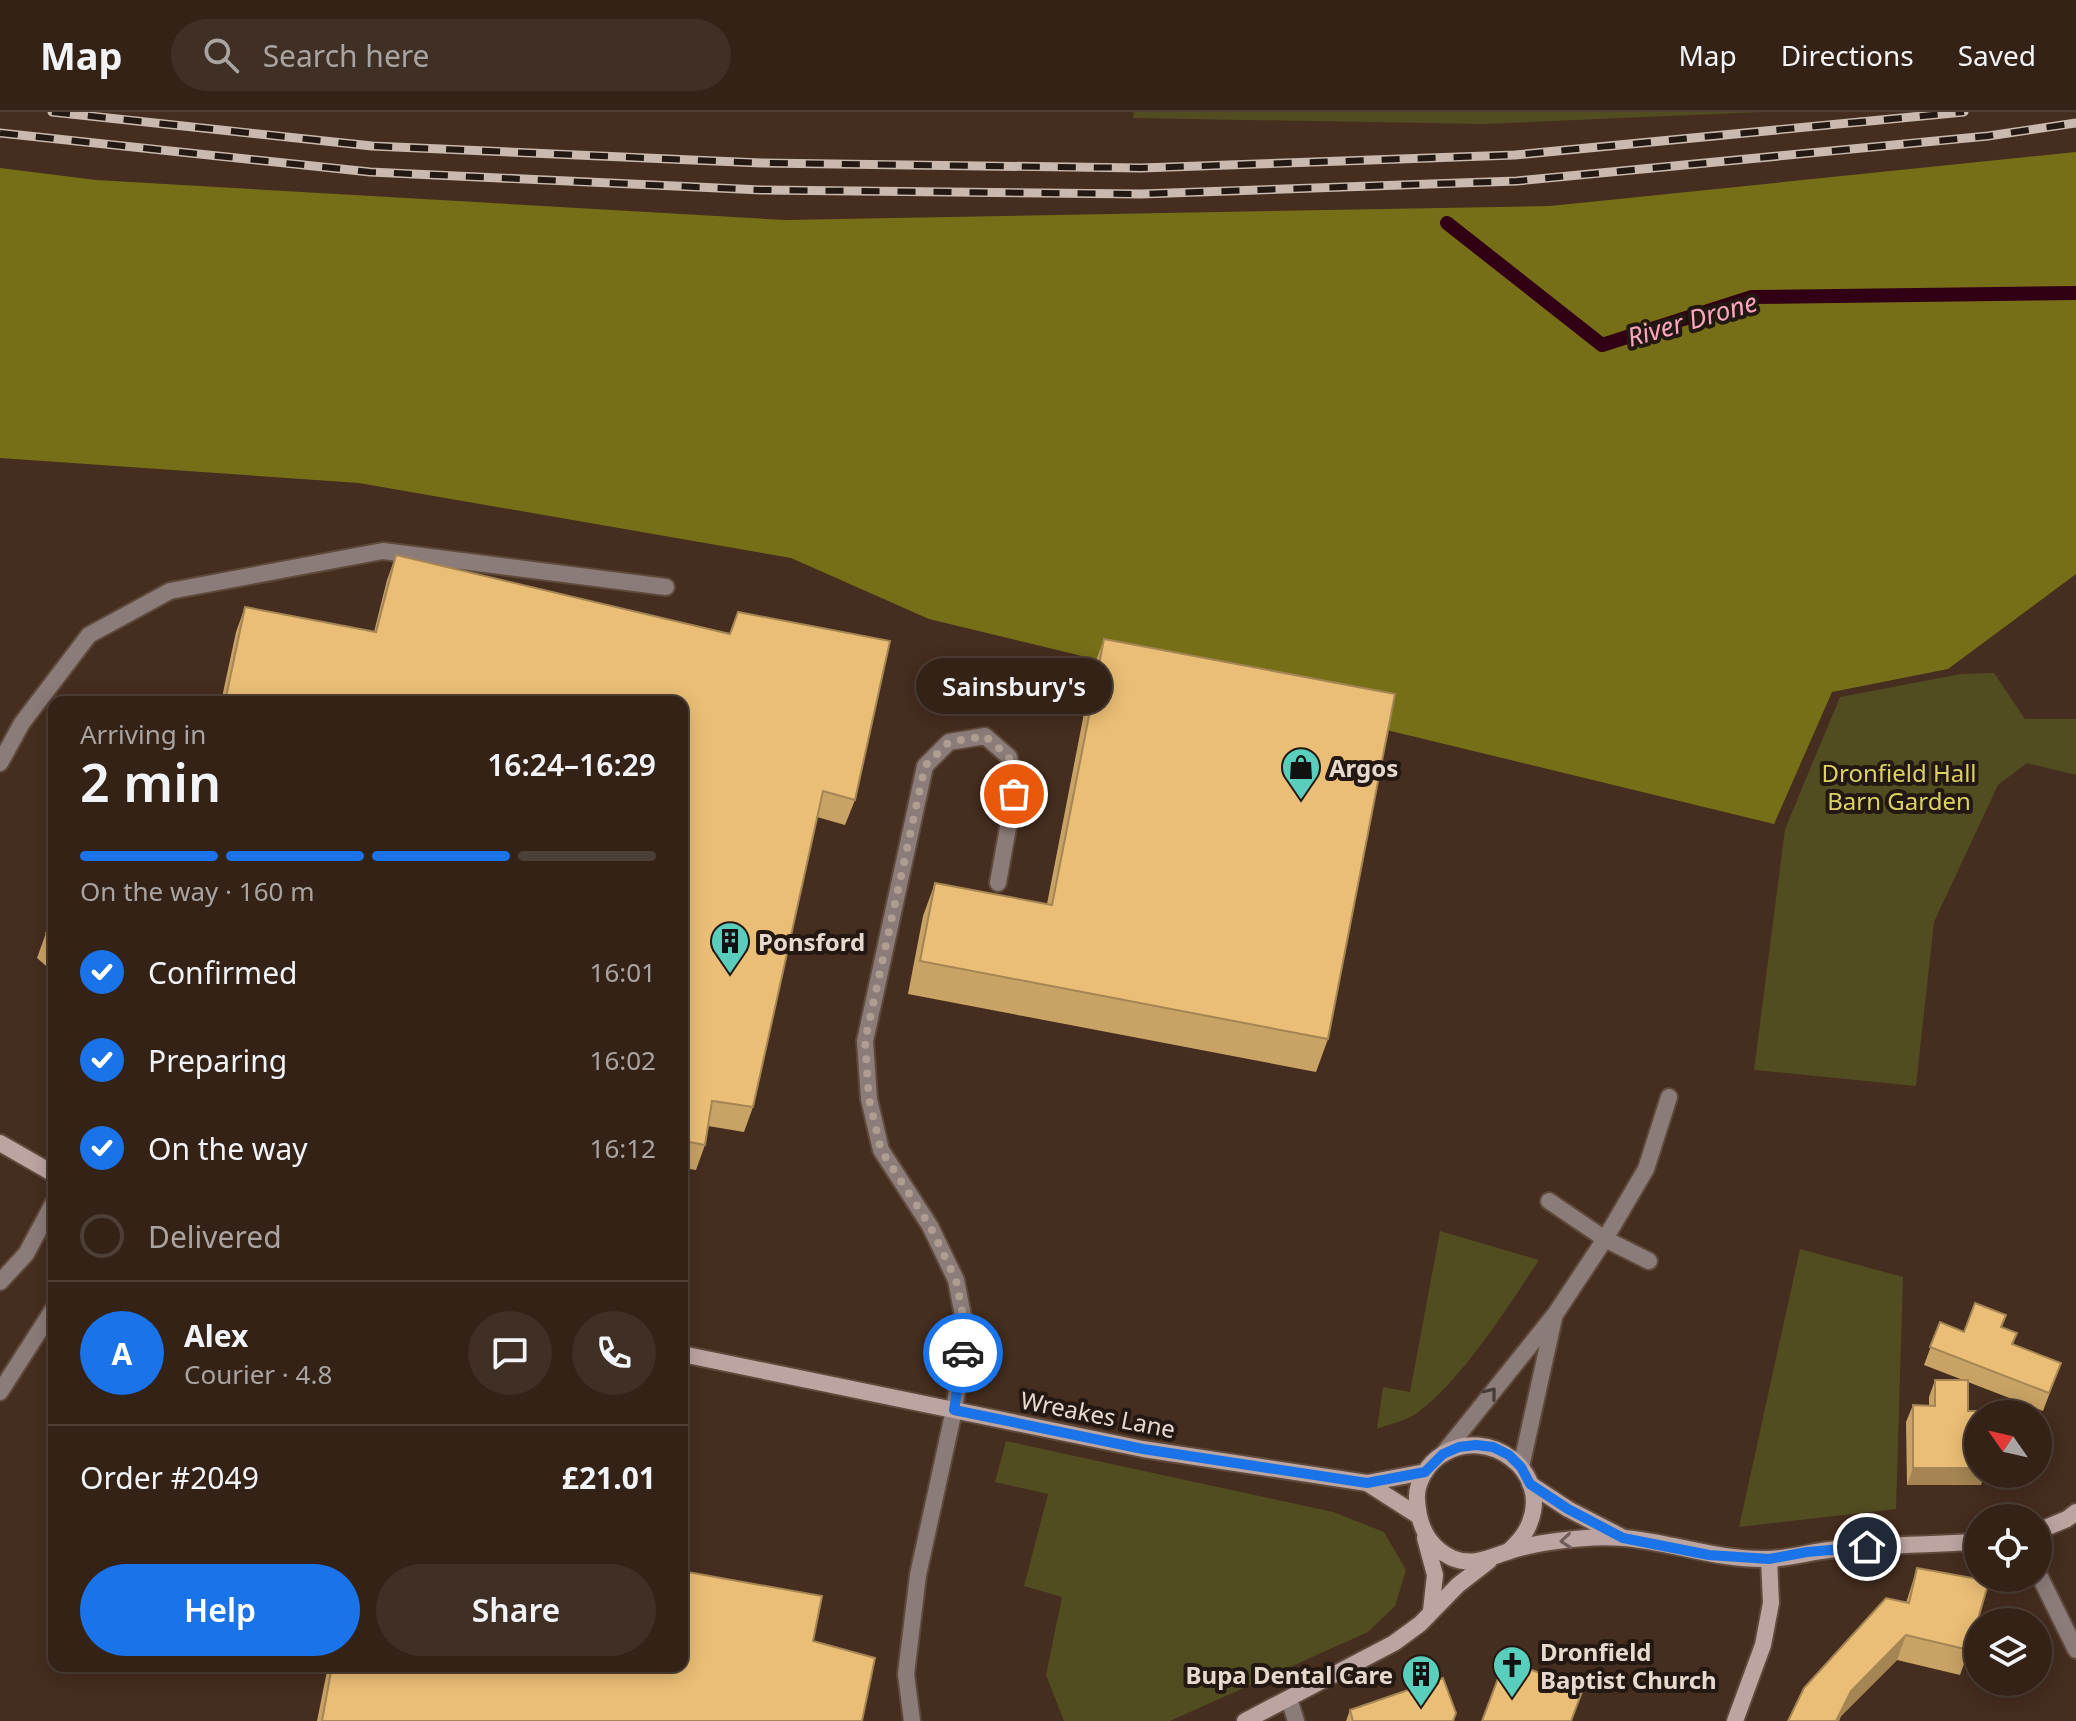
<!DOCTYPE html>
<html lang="en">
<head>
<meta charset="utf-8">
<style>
	:root { --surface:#342217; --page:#3f2f24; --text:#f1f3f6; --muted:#a9a4a1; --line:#4e3f36; --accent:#1a73e8 }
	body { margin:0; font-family:"Noto Sans",sans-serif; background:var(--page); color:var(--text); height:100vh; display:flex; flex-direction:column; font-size:30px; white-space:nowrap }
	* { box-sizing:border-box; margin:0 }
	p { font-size:26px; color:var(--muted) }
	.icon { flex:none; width:44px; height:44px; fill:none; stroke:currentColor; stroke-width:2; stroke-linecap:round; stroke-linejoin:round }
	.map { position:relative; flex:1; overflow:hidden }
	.panel { position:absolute; left:48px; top:584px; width:640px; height:976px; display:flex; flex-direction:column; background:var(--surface); border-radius:16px; box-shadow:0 4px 20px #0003,0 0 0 2px var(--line) }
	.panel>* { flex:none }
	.needle { width:52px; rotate:304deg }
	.buttons { position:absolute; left:1964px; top:1288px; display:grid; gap:16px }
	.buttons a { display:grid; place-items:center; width:88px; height:88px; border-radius:50%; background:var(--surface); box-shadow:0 4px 20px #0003,0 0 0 2px var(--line); font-size:40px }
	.pin { position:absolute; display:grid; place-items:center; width:68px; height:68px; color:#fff; margin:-34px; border:4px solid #fff; border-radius:50%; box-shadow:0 2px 8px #0007 }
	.courier { position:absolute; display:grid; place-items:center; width:80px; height:80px; margin:-40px; border:6px solid #1a73e8; border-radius:50%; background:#fff; color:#222; box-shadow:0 2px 10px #0007 }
	.bubble { position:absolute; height:56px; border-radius:28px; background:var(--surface); box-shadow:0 4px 20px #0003,0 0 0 2px var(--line); font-size:26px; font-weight:600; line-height:56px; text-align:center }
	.head em { font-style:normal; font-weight:600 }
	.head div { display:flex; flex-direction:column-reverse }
	.head { display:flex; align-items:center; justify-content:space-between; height:136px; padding:0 32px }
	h1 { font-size:52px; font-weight:600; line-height:60px }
	.bar { display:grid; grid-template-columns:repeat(4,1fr); gap:12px 8px; align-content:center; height:96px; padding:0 32px }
	.bar i { height:10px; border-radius:6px; background:var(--line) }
	.bar .active { background:var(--accent) }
	.bar p { grid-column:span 4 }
	.line { display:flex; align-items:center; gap:20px; padding:0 32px; border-top:2px solid var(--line) }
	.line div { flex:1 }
	.round { display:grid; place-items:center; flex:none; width:84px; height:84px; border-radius:42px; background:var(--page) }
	ol { padding:0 32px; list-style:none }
	li { display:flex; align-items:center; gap:24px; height:88px }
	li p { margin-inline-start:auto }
	li .icon { padding:8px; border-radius:50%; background:var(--accent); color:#fff; stroke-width:4 }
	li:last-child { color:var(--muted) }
	li i { width:44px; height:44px; border:4px solid var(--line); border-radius:50% }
	.primary-button { display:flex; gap:16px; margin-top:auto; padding:16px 32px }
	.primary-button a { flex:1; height:92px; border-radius:48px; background:var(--accent); color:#fff; font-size:32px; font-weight:600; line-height:92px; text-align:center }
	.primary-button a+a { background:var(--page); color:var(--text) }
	header { display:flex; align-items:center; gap:48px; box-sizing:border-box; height:112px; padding:0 40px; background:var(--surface); border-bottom:2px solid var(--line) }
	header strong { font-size:38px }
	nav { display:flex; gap:44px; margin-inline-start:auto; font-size:28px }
	.search { width:560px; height:72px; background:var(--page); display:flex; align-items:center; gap:20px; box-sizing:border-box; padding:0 28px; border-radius:44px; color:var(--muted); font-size:30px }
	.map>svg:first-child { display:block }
	.green { fill:#514d21 }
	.forest { fill:#776f18 }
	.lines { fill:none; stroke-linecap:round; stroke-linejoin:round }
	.stream { stroke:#320015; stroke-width:14 }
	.lane-casing { stroke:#5f493b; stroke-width:20 }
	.street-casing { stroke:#5f493b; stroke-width:20 }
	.secondary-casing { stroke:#5f493b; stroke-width:20 }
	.lane { stroke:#8b7b79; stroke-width:16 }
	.street { stroke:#8b7b79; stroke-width:16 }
	.secondary { stroke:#bca4a1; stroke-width:16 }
	.rail-casing { stroke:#c9b9ae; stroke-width:9 }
	.rail { stroke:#231812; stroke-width:6; stroke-dasharray:18; stroke-linecap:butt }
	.wall { fill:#c9a365 }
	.shaded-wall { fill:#a48553 }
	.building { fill:#eabe76; stroke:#a48553; stroke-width:2 }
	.oneway { stroke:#473b36 }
	.oneway2 { stroke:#705e5a }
	.done { stroke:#af9d91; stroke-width:8; stroke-dasharray:0 14.4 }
	.route { stroke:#1a73e8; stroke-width:10 }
	.labels { text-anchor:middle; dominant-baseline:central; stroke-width:8; stroke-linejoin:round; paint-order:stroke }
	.poi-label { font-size:24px; font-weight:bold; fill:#e8d9cf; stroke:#231812; text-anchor:start }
	.park-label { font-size:24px; fill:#dbd262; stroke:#231812 }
	.street-label { font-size:24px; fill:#e8d9cf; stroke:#231812 }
	.water-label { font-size:26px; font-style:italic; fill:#fca5bf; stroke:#231812 }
</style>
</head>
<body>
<header>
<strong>Map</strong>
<div class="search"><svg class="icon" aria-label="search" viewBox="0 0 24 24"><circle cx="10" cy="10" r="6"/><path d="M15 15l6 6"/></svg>Search here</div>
<nav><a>Map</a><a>Directions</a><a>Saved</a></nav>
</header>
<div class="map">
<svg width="2076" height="1609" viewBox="0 0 2076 1609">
	<rect width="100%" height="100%" fill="#452d1f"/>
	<g class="green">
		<path d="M 1134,0 L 1762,0 L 1483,12 L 1133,6 Z"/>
		<path d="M 1994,561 L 2025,607 L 2076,607 L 2076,663 L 2027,651 L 1998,673 L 1934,810 L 1916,974 L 1754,958 L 1785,717 L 1840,585 L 1961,562 Z"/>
		<path d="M 1440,1119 L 1539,1148 C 1508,1195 1462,1268 1417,1301 C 1406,1309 1389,1312 1377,1317 L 1383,1275 L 1410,1280 Z"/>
		<path d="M 1800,1137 L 1903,1165 L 1896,1397 L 1739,1415 Z"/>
		<path d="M 1006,1329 L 1333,1400 L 1384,1420 L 1406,1458 L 1395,1494 L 1368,1520 L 1170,1609 L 1064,1609 L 1046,1563 L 1062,1485 L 1024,1474 L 1048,1382 L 995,1370 Z"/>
	</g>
	<path class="forest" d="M 2076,40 L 2076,462 L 1948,557 L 1832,580 L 1774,712 L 929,507 L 791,446 L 359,371 L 0,346 L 0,56 L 96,68 L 785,108 L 1550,94 Z"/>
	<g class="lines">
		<path class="stream" d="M 1447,111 L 1602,233 L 1752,185 L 2076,181"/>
		<g class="lane-casing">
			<g id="lane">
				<path d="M 0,651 L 22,611 L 89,523 L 170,479 L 383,439 L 666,475"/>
				<path d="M 1549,1089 L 1605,1127 L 1649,1149"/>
				<path d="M 0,1170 L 26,1142 L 54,1090"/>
				<path d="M 0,1280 L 54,1196"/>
				<path d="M 1443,1342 L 1556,1201 L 1605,1127 L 1646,1057 L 1669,985"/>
				<path d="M 1521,1355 L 1554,1206"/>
				<path d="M 2038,1461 L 2076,1538"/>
				<path d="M 912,1609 L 906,1562 L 918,1463 L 954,1298 L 966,1219 L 956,1168 L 930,1114 L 881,1038 L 869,987 L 865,929 L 925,654 L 949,630 L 985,624 L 1009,645 L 1014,682 L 998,771"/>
			</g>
		</g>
		<g class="street-casing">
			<path id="street" d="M 1289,1587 L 1296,1609"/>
		</g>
		<g class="secondary-casing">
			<g id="secondary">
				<path d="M 0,1031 L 54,1062"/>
				<path d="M 682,1242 L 1143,1337 L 1367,1371 L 1425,1360"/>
				<path d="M 1367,1371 L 1417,1403"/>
				<path d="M 1530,1372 L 1568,1397 L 1622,1425"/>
				<path d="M 2038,1419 L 2067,1407 L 2076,1400"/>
				<path d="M 1425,1426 L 1435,1463 L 1431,1499"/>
				<path d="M 1509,1439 C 1518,1430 1526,1422 1530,1410 C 1550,1358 1488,1314 1443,1342 C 1428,1351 1416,1370 1417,1387 C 1418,1412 1428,1435 1452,1446 C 1473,1455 1490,1445 1510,1439 C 1525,1434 1542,1431 1557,1429 C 1578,1426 1603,1424 1624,1426 C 1672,1430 1717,1448 1767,1447 C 1791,1447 1815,1438 1839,1437 C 1885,1433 1932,1432 1978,1430"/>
				<path d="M 1245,1609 L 1394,1531 L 1420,1512 L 1458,1473 L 1489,1449"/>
				<path d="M 1735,1609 L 1763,1533 L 1771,1491 L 1769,1447"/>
			</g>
		</g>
		<use href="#lane" class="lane"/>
		<use href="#street" class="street"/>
		<use href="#secondary" class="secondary"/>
		<g class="rail-casing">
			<g id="rail">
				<path d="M 52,0 L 372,34 L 761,51 L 1141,56 L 1515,43 L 1964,0"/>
				<path d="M 0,21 L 370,60 L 761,78 L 1141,82 L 1517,69 L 1988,24 L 2076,11"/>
			</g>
		</g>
		<use href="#rail" class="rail"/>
	</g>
	<g class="wall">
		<path d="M 396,443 L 730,522 L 738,500 L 890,529 L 855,688 L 845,713 L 817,705 L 753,995 L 744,1020 L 708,1014 L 705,1033 L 696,1058 L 683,1056 L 682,1062 L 682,590 L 221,590 L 236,520 L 245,495 L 374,520 L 387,468 Z"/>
		<path d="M 1104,527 L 1328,927 L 1316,960 L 908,882 L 923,804 L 935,771 L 1047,792 L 1092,560 Z"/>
		<path d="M 54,810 L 54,861 L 37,846 L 46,821 Z"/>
		<path d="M 1940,1210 L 1964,1220 L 2001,1215 L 2017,1221 L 2013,1232 L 2061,1251 L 2043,1299 L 1968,1270 L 1968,1299 L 1981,1373 L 1907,1373 L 1906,1310 L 1913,1293 L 1929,1293 L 1929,1285 L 1935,1268 L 1963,1268 L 1924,1253 Z"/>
		<path d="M 1917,1456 L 1969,1538 L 1960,1563 L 1897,1548 L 1841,1604 L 1839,1609 L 1788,1609 L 1906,1491 Z"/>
		<path d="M 813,1529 L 862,1609 L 317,1609 L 328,1554 L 682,1554 Z"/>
		<path d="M 1350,1598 L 1453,1609 L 1346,1609 Z"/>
	</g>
	<g class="shaded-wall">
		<path d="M 1913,1356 L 1978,1356 L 1978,1362 L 1985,1362 L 1981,1373 L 1907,1373 Z"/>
		<path d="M 1995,1362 L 2035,1362 L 2031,1372 L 1992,1371 Z"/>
		<path d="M 1906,1523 L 1897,1548 L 1841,1604 L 1839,1609 L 1836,1609 L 1851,1579 Z"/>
	</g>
	<g class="building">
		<path d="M 396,443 L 730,522 L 738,500 L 890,529 L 855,688 L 823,679 L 753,995 L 712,989 L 705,1033 L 689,1030 L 682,1062 L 682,590 L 225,590 L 245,495 L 376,520 Z"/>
		<path d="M 1104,527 L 1395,582 L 1328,927 L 920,849 L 935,771 L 1052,793 Z"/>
		<path d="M 54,810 L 54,828 L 46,821 Z"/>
		<path d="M 1975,1191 L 2006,1203 L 2001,1215 L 2017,1221 L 2012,1232 L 2061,1251 L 2049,1281 L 1930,1235 L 1940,1210 L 1964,1220 Z"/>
		<path d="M 1935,1268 L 1968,1268 L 1968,1299 L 1987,1299 L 1987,1302 L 1978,1302 L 1978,1356 L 1913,1356 L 1913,1293 L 1935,1294 Z"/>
		<path d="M 2000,1299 L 2040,1300 L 2038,1343 L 2038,1302 L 2000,1302 Z"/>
		<path d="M 1917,1456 L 1989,1469 L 1969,1538 L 1906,1523 L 1851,1579 L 1836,1609 L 1788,1609 L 1804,1576 L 1886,1486 L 1909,1491 Z"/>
		<path d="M 682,1459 L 822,1484 L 813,1529 L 875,1546 L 862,1609 L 322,1609 L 332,1554 L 682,1554 Z"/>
		<path d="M 1505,1548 L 1583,1577 L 1571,1609 L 1482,1609 Z"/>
		<path d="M 1443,1566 L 1456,1601 L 1453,1609 L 1353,1609 L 1350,1598 Z"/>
	</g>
	<defs><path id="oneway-chevron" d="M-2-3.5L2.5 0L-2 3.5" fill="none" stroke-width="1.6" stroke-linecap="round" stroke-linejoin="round" transform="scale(2)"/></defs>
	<use class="oneway" href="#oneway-chevron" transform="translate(1491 1281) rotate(-51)"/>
	<use class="oneway2" href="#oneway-chevron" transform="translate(1566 1429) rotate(175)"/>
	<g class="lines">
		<path class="done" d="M 963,1241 L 966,1219 L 956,1168 L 930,1114 L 881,1038 L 869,987 L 865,929 L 925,654 L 949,630 L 985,624 L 1009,645 L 1014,682"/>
		<path class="route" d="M 963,1241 L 954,1298 L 1143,1337 L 1367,1371 L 1425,1360 L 1443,1342 L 1459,1335 L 1476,1333 L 1493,1335 L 1509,1343 L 1521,1355 L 1530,1372 L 1568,1397 L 1623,1426 L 1709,1443 L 1769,1447 L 1807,1440 L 1867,1435"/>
	</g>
	<defs>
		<g id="shop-pin" transform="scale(2)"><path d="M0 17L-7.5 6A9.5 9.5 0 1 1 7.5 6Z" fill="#5acebc" stroke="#231812"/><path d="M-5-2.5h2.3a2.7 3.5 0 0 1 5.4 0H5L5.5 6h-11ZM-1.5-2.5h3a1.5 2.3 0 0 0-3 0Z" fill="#111"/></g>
		<g id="building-pin" transform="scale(2)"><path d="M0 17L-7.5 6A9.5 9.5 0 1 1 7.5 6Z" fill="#5acebc" stroke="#231812"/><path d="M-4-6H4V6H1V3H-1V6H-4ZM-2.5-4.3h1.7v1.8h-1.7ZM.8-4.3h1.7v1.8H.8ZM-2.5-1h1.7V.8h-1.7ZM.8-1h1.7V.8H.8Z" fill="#111"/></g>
		<g id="church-pin" transform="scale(2)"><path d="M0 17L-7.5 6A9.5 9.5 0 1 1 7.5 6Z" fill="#5acebc" stroke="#231812"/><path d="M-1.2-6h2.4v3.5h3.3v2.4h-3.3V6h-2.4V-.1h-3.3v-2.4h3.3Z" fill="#111"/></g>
	</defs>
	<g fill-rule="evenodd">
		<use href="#shop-pin" x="1301" y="655"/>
		<use href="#building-pin" x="730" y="829"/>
		<use href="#church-pin" x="1512" y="1553"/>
		<use href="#building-pin" x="1421" y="1562"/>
	</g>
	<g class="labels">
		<g class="poi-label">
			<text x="1329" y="655">Argos</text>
			<text x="758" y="829">Ponsford</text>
			<text x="1540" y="1539">Dronfield<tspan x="1540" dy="28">Baptist Church</tspan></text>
			<text x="1393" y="1562" text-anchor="end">Bupa Dental Care</text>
		</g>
		<g class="park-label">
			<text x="1899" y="660">Dronfield Hall<tspan x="1899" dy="28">Barn Garden</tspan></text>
		</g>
		<g class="street-label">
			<text transform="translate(1098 1302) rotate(11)">Wreakes Lane</text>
		</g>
		<g class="water-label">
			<text transform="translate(1692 207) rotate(-16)">River Drone</text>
		</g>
	</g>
</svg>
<div class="buttons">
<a><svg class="needle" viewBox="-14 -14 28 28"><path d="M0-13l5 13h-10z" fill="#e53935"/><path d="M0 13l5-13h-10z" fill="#a9a4a1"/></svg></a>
<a><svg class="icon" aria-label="locate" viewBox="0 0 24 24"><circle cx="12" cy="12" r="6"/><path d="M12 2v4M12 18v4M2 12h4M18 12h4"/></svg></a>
<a><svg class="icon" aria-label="layers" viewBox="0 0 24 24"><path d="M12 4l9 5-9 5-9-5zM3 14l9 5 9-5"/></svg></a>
</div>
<div class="pin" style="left:1014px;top:682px;background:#ea580c"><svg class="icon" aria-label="bag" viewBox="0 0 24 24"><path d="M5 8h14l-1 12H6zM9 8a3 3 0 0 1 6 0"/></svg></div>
<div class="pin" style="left:1867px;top:1435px;background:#1f2937"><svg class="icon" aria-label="home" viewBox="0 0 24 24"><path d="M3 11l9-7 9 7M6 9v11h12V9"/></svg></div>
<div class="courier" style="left:963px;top:1241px"><svg class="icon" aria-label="car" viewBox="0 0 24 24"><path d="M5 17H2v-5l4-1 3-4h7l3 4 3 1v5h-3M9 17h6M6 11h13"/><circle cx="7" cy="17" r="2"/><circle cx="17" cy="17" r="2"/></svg></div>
<div class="bubble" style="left:916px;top:546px;width:196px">Sainsbury's</div>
<section class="panel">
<div class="head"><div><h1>2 min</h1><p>Arriving in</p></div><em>16:24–16:29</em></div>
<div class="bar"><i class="active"></i><i class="active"></i><i class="active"></i><i></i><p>On the way · 160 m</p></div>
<ol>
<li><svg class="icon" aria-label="check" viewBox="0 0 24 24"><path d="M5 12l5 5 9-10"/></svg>Confirmed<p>16:01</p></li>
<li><svg class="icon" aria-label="check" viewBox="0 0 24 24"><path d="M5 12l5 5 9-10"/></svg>Preparing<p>16:02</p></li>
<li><svg class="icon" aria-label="check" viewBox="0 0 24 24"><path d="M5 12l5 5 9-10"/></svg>On the way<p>16:12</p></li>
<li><i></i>Delivered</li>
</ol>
<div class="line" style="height:144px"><b class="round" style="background:var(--accent);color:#fff">A</b><div><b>Alex</b><p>Courier · 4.8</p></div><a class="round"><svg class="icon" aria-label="chat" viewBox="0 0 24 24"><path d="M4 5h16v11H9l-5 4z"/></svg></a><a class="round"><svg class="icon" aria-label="phone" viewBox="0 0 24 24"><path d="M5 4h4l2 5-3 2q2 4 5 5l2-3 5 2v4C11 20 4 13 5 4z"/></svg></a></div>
<div class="line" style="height:104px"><div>Order #2049</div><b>£21.01</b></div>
<div class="primary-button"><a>Help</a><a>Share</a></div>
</section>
</div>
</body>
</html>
